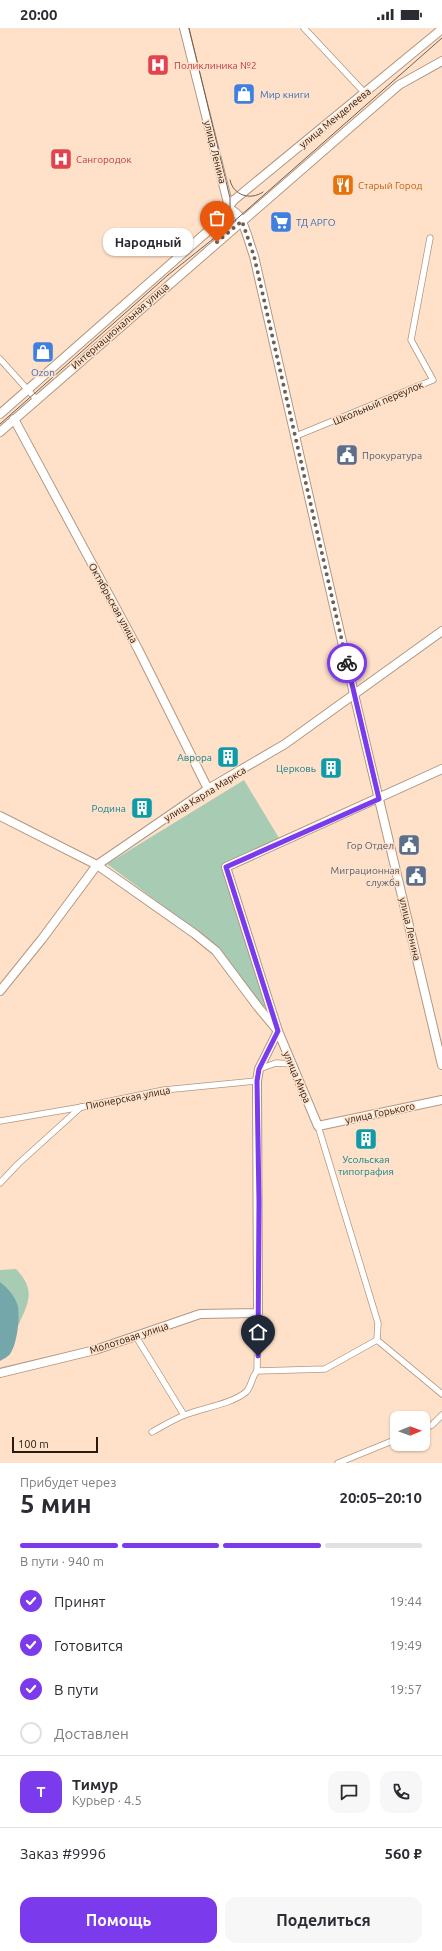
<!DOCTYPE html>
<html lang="ru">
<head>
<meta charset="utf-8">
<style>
	:root { --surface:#fff; --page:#f7f7f7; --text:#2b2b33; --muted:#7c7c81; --line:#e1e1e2; --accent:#7c3aed }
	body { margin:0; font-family:Ubuntu,sans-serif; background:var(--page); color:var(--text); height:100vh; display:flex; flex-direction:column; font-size:15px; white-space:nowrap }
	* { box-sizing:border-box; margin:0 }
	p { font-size:13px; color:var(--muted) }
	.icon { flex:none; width:22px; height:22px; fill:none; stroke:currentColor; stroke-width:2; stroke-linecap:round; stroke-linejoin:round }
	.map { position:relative; height:1435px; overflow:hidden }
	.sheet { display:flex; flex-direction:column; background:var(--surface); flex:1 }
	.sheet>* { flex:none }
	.needle { width:26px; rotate:89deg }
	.buttons { position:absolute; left:390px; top:1383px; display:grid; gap:8px }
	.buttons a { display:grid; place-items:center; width:40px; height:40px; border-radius:8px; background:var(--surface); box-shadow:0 1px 3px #0004; font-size:20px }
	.scale { position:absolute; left:12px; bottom:10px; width:86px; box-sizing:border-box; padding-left:4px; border:2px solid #251b12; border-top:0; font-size:11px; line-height:14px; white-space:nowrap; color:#251b12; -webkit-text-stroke:3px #ffe1c9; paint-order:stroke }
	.pin { position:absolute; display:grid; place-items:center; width:34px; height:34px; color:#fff; margin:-41px -17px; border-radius:50% 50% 50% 0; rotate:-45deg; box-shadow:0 0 4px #0007 }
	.pin .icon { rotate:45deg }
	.courier { position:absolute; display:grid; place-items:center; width:40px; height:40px; margin:-20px; border:3px solid #7c3aed; border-radius:50%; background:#fff; color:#222; box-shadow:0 1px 5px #0007 }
	.bubble { position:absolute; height:28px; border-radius:12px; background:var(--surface); box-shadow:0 1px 3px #0004; font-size:13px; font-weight:700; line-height:28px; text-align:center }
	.head em { font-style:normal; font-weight:700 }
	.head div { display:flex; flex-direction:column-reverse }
	.head { display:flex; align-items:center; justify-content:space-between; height:68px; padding:0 20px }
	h1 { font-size:26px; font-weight:700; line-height:30px }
	.bar { display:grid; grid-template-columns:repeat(4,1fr); gap:6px 4px; align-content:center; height:48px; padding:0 20px }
	.bar i { height:5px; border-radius:3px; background:var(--line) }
	.bar .current { background:var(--accent) }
	.bar p { grid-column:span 4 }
	.line { display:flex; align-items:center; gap:10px; padding:0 20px; border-top:1px solid var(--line) }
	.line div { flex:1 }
	.round { display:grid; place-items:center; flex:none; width:42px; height:42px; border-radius:12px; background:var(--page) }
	ol { padding:0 20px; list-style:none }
	li { display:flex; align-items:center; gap:12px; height:44px }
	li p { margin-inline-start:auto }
	li .icon { padding:4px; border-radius:50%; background:var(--accent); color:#fff; stroke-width:4 }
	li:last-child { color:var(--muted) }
	li i { width:22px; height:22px; border:2px solid var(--line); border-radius:50% }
	.button { display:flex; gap:8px; margin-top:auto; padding:8px 20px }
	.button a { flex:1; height:46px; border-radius:12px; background:var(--accent); color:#fff; font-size:16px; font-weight:700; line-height:46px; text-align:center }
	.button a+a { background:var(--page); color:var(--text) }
	.status { display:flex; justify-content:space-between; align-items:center; height:28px; padding:0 20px; background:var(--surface); direction:ltr }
	.status svg { height:11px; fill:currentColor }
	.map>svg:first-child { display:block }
	.green { fill:#a8cbb4 }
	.water { fill:#74a7aa }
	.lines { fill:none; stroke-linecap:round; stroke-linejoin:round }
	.street-casing { stroke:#b39781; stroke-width:7 }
	.secondary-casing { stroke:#b39781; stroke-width:10 }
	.street { stroke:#fff; stroke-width:5.5 }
	.secondary { stroke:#fff; stroke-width:8 }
	.tram { stroke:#6f5e50; stroke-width:1 }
	.done { stroke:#716052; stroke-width:4; stroke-dasharray:0 7.2 }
	.route { stroke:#7c3aed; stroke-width:5 }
	.labels { text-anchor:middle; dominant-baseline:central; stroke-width:3; stroke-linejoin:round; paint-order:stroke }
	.health-label { font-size:10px; fill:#be3a42; stroke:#ffe1c9; text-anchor:start }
	.shop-label { font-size:10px; fill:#366cbe; stroke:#ffe1c9; text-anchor:start }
	.street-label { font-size:10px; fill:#251b12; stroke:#ffe1c9 }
	.food-label { font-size:10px; fill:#c56008; stroke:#ffe1c9; text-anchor:start }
	.service-label { font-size:10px; fill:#4e5e75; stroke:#ffe1c9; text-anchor:end }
	.culture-label { font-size:10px; fill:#0d838f; stroke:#ffe1c9; text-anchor:end }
</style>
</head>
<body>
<div class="status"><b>20:00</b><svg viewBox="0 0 49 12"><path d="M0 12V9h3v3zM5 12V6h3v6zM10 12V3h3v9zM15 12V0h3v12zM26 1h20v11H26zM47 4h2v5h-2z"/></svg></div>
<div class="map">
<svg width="442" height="1435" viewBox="0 0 442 1435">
	<rect width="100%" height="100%" fill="#ffe1c9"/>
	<g class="green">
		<path d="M 244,752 L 279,810 L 221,837 L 268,977 L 261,980 L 218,919 L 107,836 Z"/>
		<path d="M 16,1241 C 36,1262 29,1274 18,1298 C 18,1278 17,1266 0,1255 L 0,1242 Z"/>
	</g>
	<path class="water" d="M 0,1254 C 8,1260 16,1269 18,1279 C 20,1290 17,1317 10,1326 C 8,1329 3,1331 0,1333 Z"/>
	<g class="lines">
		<g class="street-casing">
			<g id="street">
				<path d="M 304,0 L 361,61"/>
				<path d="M 0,331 L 36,371"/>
				<path d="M 296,408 L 433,352 L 411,312 L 430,210"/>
				<path d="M 259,1041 L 276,1035 L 293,1036"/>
				<path d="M 0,1093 L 82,1079 L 164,1062 L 257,1053"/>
				<path d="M 318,1098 L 378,1295 L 377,1312"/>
				<path d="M 0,1155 L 18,1136 L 81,1079"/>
				<path d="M 135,1307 L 184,1387"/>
				<path d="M 377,1312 L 442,1366"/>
				<path d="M 257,1343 L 258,1285"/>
				<path d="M 423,1401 L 432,1397 L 442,1387"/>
				<path d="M 152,1404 C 163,1398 174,1391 185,1387 C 202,1380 232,1376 246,1364 C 252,1358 251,1350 257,1343 L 325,1341 L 377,1312"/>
				<path d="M 338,1435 L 397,1411"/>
			</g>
		</g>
		<g class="secondary-casing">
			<g id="secondary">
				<path d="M 184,0 L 229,179 C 231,183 235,183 238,187 C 246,198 249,215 254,228 L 354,666 L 442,1037"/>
				<path d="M 0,386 L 208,203 L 234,172 L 442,1"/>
				<path d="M 14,391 L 138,621 L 208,761"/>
				<path d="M 0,404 L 399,57 L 442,33"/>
				<path d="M 442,741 L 226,839 L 278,1003 L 318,1098 L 442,1072"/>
				<path d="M 0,788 L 97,837 L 195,906 L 216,923 L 258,979 L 278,1003 L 259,1041 L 257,1053 L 258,1285 L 200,1286 L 95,1322 L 0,1345"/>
				<path d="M 0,963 L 42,911 L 97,837 L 208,761 L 285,716 L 442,603"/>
			</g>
		</g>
		<use href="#street" class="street"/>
		<use href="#secondary" class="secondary"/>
		<g class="tram">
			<path d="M 189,0 L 230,170 L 230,185 L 223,199"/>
			<path d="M 230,152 C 233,167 250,173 263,164"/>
			<path d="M 0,396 L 168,247 L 223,203 L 442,10"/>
		</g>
	</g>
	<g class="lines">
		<path class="done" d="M 217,214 L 242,193 L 254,228 L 347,635"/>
		<path class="route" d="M 258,1328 L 259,1174 L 257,1053 L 259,1041 L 278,1003 L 226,839 L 379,771 L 347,635"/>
	</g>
	<defs>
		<g id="hospital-square" transform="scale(1.15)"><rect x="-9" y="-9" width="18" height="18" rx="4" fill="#e0444e" stroke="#ffe1c9"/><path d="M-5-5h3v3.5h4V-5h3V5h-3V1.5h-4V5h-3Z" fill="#fff"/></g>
		<g id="shop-square" transform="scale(1.15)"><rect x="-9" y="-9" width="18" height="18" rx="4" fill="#3f7fe0" stroke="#ffe1c9"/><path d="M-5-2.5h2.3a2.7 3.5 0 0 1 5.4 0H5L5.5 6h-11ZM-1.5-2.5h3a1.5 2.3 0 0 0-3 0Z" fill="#fff"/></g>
		<g id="restaurant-square" transform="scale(1.15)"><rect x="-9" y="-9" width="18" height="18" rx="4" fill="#e8710a" stroke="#ffe1c9"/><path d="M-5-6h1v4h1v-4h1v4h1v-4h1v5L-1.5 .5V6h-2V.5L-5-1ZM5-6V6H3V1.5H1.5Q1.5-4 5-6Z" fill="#fff"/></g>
		<g id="supermarket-square" transform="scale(1.15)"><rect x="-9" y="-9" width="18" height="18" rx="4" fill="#3f7fe0" stroke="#ffe1c9"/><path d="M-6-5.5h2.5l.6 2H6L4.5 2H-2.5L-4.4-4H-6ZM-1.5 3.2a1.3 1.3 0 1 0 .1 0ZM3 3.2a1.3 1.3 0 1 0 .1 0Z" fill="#fff"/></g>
		<g id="civic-square" transform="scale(1.15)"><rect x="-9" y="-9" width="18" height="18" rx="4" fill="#5c6f8a" stroke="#ffe1c9"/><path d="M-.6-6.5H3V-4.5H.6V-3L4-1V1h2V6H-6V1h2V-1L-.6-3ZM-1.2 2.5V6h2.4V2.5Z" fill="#fff"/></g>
		<g id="building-square" transform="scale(1.15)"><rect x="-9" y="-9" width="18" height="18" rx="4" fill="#0f9aa8" stroke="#ffe1c9"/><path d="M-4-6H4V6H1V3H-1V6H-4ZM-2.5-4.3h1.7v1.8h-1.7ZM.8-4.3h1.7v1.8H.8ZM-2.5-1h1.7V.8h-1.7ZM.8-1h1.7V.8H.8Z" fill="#fff"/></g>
	</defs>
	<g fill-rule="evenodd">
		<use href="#hospital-square" x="158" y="37"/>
		<use href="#shop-square" x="244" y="66"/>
		<use href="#hospital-square" x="61" y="131"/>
		<use href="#restaurant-square" x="343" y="157"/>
		<use href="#supermarket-square" x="281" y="194"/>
		<use href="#shop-square" x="43" y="324"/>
		<use href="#civic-square" x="347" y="427"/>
		<use href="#building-square" x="228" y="729"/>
		<use href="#building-square" x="331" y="740"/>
		<use href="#building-square" x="142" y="780"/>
		<use href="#civic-square" x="409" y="817"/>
		<use href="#civic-square" x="416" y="848"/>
		<use href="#building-square" x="366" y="1111"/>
	</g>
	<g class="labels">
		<g class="health-label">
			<text x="174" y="37">Поликлиника №2</text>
			<text x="76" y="131">Сангородок</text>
		</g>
		<g class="shop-label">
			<text x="260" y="66">Мир книги</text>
			<text x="296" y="194">ТД АРГО</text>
			<text x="43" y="344" text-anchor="middle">Ozon</text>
		</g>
		<g class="street-label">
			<text transform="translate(335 90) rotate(-39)">улица Менделеева</text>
			<text transform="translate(215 124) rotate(76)">улица Ленина</text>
			<text transform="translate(120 298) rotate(-41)">Интернациональная улица</text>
			<text transform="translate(378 375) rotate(-23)">Школьный переулок</text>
			<text transform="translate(113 575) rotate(61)">Октябрьская улица</text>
			<text transform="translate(205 766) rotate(-32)">улица Карла Маркса</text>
			<text transform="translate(410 901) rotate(77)">улица Ленина</text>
			<text transform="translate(297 1049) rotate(67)">улица Мира</text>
			<text transform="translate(128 1070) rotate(-11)">Пионерская улица</text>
			<text transform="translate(380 1085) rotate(-12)">улица Горького</text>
			<text transform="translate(129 1310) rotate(-18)">Молотовая улица</text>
		</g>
		<g class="food-label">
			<text x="358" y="157">Старый Город</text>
		</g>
		<g class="service-label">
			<text x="362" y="427" text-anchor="start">Прокуратура</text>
			<text x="394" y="817">Гор Отдел</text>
			<text x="400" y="842">Миграционная<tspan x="400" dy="12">служба</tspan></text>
		</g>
		<g class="culture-label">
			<text x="212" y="729">Аврора</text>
			<text x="316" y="740">Церковь</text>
			<text x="126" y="780">Родина</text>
			<text x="366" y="1131" text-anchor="middle">Усольская<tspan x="366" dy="12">типография</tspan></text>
		</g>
	</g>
</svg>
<div class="buttons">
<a><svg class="needle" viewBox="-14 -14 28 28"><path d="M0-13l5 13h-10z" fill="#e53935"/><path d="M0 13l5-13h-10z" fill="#7c7c81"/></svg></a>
</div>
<div class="scale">100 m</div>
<div class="pin" style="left:217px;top:214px;background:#ea580c"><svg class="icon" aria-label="bag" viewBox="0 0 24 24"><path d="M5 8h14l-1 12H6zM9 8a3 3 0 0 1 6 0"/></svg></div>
<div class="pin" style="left:258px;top:1328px;background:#1f2937"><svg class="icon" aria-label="home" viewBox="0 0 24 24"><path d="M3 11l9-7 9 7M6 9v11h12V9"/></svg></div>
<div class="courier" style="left:347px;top:635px"><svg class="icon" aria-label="bike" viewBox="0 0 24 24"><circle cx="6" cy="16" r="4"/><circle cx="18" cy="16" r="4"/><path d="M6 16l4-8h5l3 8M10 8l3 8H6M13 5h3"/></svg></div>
<div class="bubble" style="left:103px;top:200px;width:90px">Народный</div>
</div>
<section class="sheet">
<div class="head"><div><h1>5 мин</h1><p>Прибудет через</p></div><em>20:05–20:10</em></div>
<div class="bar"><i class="current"></i><i class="current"></i><i class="current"></i><i></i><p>В пути · 940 m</p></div>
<ol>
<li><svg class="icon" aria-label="check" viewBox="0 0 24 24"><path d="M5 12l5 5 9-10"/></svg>Принят<p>19:44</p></li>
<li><svg class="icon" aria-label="check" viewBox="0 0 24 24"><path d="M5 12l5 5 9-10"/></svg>Готовится<p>19:49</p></li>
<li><svg class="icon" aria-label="check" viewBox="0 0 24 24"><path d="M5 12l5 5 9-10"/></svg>В пути<p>19:57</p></li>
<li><i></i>Доставлен</li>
</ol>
<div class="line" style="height:72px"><b class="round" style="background:var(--accent);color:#fff">Т</b><div><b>Тимур</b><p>Курьер · 4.5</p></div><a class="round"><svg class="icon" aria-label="chat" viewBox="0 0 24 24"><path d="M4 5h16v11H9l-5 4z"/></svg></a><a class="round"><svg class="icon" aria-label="phone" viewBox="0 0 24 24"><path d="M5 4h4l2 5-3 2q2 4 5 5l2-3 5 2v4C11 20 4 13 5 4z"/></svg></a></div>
<div class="line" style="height:52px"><div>Заказ #9996</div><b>560 ₽</b></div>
<div class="button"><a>Помощь</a><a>Поделиться</a></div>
</section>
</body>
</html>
